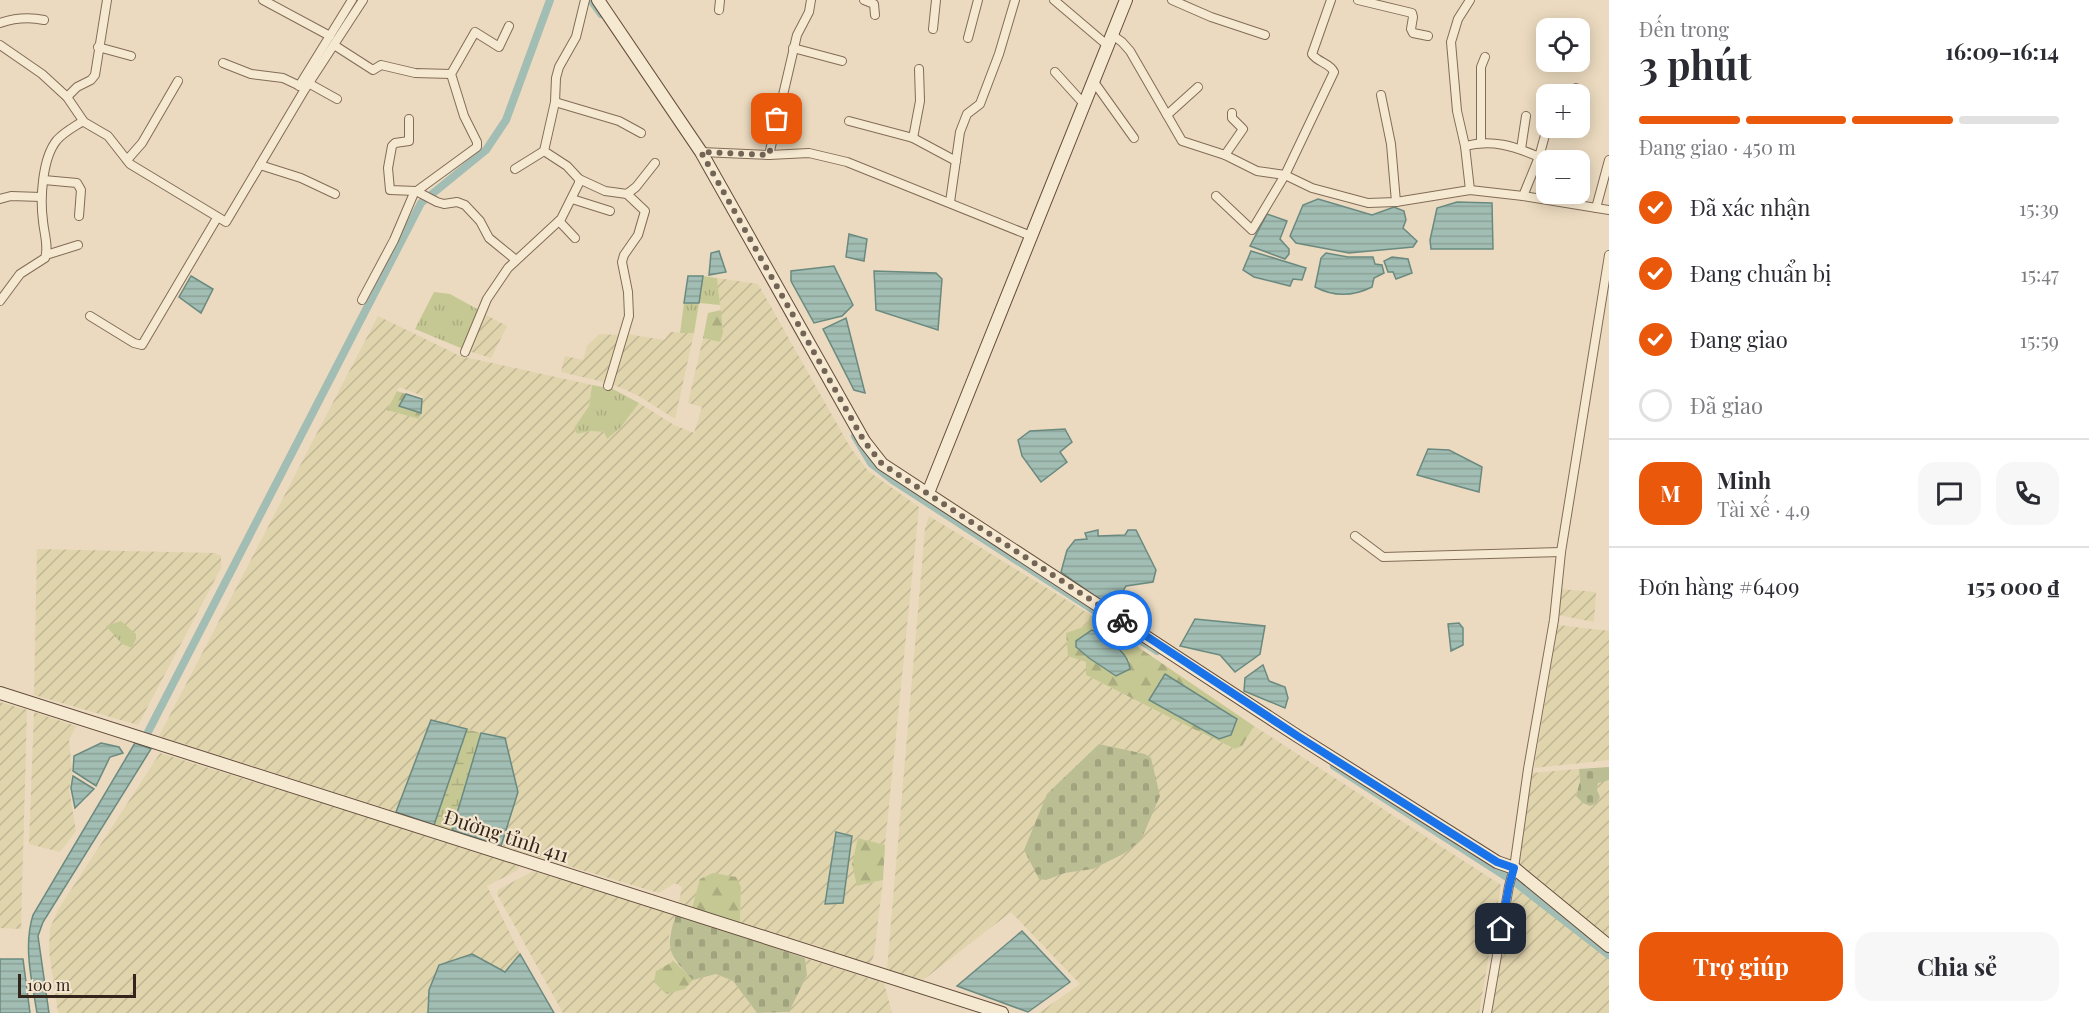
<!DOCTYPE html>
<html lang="vi">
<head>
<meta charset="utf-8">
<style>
	:root { --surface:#fff; --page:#f7f7f7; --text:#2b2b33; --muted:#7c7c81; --line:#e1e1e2; --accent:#ea580c }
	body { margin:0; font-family:"Playfair Display",serif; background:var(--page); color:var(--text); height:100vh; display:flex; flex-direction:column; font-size:22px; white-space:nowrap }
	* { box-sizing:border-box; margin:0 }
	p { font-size:20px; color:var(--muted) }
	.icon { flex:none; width:33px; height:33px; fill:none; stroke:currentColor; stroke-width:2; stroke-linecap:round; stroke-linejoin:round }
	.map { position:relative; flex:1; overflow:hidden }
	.drawer { display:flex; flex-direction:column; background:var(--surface); width:480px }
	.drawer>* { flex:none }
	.controls { position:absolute; left:1536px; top:18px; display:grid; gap:12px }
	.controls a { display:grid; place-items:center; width:54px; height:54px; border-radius:12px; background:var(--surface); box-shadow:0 3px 15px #0003; font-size:30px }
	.scale { position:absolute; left:18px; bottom:15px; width:118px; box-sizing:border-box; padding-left:6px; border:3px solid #33251c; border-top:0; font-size:16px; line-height:21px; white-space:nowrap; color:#33251c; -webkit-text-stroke:4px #f3e5ce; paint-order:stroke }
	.pin { position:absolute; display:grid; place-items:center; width:51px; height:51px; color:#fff; margin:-26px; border-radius:12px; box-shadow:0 3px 9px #0006 }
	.courier { position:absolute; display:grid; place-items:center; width:60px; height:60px; margin:-30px; border:4px solid #1a73e8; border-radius:50%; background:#fff; color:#222; box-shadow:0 2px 8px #0007 }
	.head em { font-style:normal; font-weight:700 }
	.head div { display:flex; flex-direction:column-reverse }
	.head { display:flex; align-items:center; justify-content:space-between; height:102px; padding:0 30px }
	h1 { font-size:39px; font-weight:700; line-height:45px }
	.bar { display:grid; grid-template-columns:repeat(4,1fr); gap:9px 6px; align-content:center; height:72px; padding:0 30px }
	.bar i { height:8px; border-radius:4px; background:var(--line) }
	.bar .current { background:var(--accent) }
	.bar p { grid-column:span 4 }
	.line { display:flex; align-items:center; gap:15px; padding:0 30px; border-top:2px solid var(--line) }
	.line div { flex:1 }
	.round { display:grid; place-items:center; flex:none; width:63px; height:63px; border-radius:18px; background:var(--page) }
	ol { padding:0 30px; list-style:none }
	li { display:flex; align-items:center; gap:18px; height:66px }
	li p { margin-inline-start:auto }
	li .icon { padding:6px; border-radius:50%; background:var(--accent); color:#fff; stroke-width:4 }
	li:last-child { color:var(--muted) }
	li i { width:33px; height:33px; border:3px solid var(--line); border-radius:50% }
	.action { display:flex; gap:12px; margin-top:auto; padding:12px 30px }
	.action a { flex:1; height:69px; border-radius:18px; background:var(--accent); color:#fff; font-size:24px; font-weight:700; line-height:69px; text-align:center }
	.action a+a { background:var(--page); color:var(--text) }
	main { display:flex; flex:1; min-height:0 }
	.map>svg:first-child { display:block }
	.farmland { fill:url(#farmland-furrows); fill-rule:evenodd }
	.grass { fill:url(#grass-tufts) }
	.forest { fill:url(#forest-firs); fill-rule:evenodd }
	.wetland { fill:url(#wetland-marsh) }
	.cemetery { fill:url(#cemetery-stones) }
	.water { fill:url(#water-rules); stroke:#6a8a80; stroke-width:1.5 }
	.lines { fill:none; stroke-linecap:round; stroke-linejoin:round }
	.canal { stroke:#a2bdb3; stroke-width:8 }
	.street-casing { stroke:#826c58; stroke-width:10 }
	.secondary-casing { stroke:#644d3c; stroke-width:14 }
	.street { stroke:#f6e9d1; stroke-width:8 }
	.secondary { stroke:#f6e9d1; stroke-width:12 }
	.done { stroke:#736455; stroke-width:6; stroke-dasharray:0 10.8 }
	.route { stroke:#1a73e8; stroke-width:8 }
	.labels { text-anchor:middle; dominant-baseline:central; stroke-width:4.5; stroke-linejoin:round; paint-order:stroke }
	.street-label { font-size:20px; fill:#33251c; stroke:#f3e5ce }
</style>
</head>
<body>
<main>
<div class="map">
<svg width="1609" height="1013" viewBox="0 0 1609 1013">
	<defs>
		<pattern id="farmland-furrows" width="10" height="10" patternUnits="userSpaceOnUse" patternTransform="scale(1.5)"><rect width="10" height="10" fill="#e0d4ad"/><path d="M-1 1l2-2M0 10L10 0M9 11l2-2" fill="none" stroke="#c1b694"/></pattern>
		<pattern id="grass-tufts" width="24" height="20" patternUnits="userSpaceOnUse" patternTransform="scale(1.5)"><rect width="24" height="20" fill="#c6c894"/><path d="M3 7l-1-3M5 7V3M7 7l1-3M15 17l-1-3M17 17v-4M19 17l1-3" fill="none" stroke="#abac7f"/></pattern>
		<pattern id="forest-firs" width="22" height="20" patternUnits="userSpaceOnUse" patternTransform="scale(1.5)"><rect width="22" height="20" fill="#c6c894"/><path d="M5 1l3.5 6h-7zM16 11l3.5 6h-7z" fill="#abac7f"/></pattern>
		<pattern id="wetland-marsh" width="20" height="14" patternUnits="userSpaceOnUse" patternTransform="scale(1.5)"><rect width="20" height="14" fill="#c6c894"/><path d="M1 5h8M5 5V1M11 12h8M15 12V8" fill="none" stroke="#abac7f"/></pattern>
		<pattern id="cemetery-stones" width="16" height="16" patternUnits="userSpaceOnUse" patternTransform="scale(1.5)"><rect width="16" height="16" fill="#bbbd93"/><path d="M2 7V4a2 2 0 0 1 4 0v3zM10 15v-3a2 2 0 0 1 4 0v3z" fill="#a1a27e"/></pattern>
		<pattern id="water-rules" width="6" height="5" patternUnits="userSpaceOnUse" patternTransform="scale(1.5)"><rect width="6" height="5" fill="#a2bdb3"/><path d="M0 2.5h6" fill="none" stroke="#8ca299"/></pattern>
	</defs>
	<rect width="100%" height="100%" fill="#ebdabf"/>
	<g class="farmland">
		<path d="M 717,278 L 758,284 L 850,447 L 868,471 L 919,507 L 885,845 L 858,838 L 858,886 L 883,880 L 874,955 L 871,963 L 866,964 L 818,946 L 740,923 L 741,887 L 692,908 L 679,902 L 682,887 L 675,883 L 659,893 L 501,846 L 518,792 L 505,738 L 431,720 L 396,812 L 159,736 L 378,316 L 460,356 L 592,385 L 589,406 L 574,428 L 577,434 L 590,431 L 605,432 L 607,438 L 621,427 L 639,403 L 674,425 L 694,433 L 702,407 L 688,403 L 703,338 L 720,342 L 723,333 ZM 399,387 L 423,396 L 419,419 L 387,410 ZM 846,873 L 843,903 L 825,903 Z"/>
		<path d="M 484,314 L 507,326 L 491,358 L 468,351 Z"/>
		<path d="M 670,332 L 694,333 L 675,419 L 639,396 L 612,384 L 627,334 L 664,340 Z"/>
		<path d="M 599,334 L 619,335 L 607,378 L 604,382 L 561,372 L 565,356 L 583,360 L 587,346 Z"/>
		<path d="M 929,516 L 1091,615 L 1086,626 L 1066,633 L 1086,662 L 1086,675 L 1175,720 L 1235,749 L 1242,746 L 1254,726 L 1501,885 L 1479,1013 L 1039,1013 L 1080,984 L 1011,912 L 923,980 L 887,969 L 925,529 ZM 1099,744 L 1145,754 L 1151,758 L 1093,869 L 1065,873 L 1046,880 Z"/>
		<path d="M 37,549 L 215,553 L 221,556 L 221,568 L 138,725 L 34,695 Z"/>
		<path d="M 1560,589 L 1596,592 L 1594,622 L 1558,615 Z"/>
		<path d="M 1558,625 L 1609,631 L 1609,760 L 1534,768 Z"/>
		<path d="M 0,702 L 27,710 L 21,929 L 0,928 Z"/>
		<path d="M 34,712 L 76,726 L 69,740 L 72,774 L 69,789 L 76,831 L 60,852 L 29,844 Z"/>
		<path d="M 160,753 L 520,864 L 518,870 L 487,886 L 520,954 L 505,972 L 472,954 L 429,990 L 428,1013 L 58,1013 L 49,951 L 50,928 L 58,910 Z"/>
		<path d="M 1579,769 L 1580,781 L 1576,796 L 1597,790 L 1598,782 L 1609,780 L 1609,940 L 1519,867 L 1531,773 Z"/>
		<path d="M 533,871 L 676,914 L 669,936 L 674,961 L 656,971 L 685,989 L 693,980 L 716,974 L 733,981 L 757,1013 L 563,1013 L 497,894 L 498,890 Z"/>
		<path d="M 1513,887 L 1531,898 L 1609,959 L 1609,1013 L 1490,1013 Z"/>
		<path d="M 805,958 L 884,983 L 892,1013 L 788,1013 L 807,975 Z"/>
	</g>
	<g class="grass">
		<path d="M 703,276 L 717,278 L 720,305 L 699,303 L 694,333 L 680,333 L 684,303 L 699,303 Z"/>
		<path d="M 434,292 L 450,294 L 479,310 L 463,349 L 415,329 Z"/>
		<path d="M 592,385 L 613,389 L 639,403 L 621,427 L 607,439 L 604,432 L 590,431 L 577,434 L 574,428 L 589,406 Z"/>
		<path d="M 121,621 L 136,634 L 136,639 L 132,648 L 122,644 L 106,626 Z"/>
	</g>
	<g class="forest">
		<path d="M 721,310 L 723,333 L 720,342 L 703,338 L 708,313 Z"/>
		<path d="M 397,391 L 406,394 L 399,406 L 421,413 L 419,419 L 387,410 Z"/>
		<path d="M 1091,615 L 1254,726 L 1242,746 L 1235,749 L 1175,720 L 1086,675 L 1086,662 L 1068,656 L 1066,633 L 1086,626 ZM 1076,647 L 1116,647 L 1129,660 L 1130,669 L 1115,676 L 1089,658 Z"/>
		<path d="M 858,838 L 885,845 L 883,880 L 857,886 L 852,864 Z"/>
		<path d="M 713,873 L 736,877 L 741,887 L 740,923 L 692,908 L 700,879 Z"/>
		<path d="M 674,961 L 693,980 L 685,989 L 666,994 L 654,982 L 656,971 Z"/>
	</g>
	<path class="wetland" d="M 467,729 L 481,733 L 452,830 L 434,825 Z"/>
	<g class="cemetery">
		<path d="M 1099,744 L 1145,754 L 1151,758 L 1160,796 L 1141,840 L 1125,853 L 1093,869 L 1065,873 L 1046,880 L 1039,879 L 1024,850 L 1047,794 Z"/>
		<path d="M 1609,767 L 1609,780 L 1598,783 L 1597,790 L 1600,797 L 1597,803 L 1590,806 L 1583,803 L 1576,796 L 1580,781 L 1579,769 Z"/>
		<path d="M 676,914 L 805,958 L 807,975 L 789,1012 L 757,1013 L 733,981 L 716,974 L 693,980 C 668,955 665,948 676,914 Z"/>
	</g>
	<g class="water">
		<path d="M 1318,199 L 1372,215 L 1394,207 L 1404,211 L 1406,220 L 1403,228 L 1417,241 L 1413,247 L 1349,253 L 1296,243 L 1290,236 L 1303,205 Z"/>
		<path d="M 1457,202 L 1492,203 L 1493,249 L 1431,249 L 1430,240 L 1437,208 Z"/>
		<path d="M 1267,214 L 1287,221 L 1280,239 L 1289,249 L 1289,254 L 1285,259 L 1250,246 Z"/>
		<path d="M 849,234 L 867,239 L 864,261 L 846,257 Z"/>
		<path d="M 719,251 L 726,272 L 709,275 L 711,253 Z"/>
		<path d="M 1251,251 L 1306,268 L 1302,280 L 1293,279 L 1290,286 L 1254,277 L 1243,270 Z"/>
		<path d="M 1326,253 L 1348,257 L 1373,257 L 1375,264 L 1382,265 L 1384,273 L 1374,278 L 1372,287 C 1354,296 1334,297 1315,287 L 1321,258 Z"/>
		<path d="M 1392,257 L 1408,259 L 1412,273 L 1396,279 L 1393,272 L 1388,272 L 1384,261 Z"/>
		<path d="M 834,266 L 853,305 L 842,316 L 814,323 L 791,281 L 791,271 Z"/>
		<path d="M 874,271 L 936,273 L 942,279 L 938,330 L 876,310 Z"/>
		<path d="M 191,276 L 213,289 L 201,313 L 179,297 Z"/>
		<path d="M 688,276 L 703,276 L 699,303 L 684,303 Z"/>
		<path d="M 846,318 L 865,393 L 854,390 L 823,329 Z"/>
		<path d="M 406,394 L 422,399 L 421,413 L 399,406 Z"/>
		<path d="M 1065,429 L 1072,442 L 1060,452 L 1067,462 L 1041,482 L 1022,456 L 1018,440 L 1030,431 Z"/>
		<path d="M 1428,449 L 1449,450 L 1482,467 L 1479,492 L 1417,475 Z"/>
		<path d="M 1098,530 L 1098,536 L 1125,535 L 1128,530 L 1136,530 L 1156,570 L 1153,582 L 1126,586 L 1113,609 L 1061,572 L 1067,550 L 1075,540 L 1087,539 L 1085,533 Z"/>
		<path d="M 1195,619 L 1265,626 L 1260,654 L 1235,672 L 1220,655 L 1180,646 Z"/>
		<path d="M 1459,623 L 1463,628 L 1463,645 L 1451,651 L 1448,624 Z"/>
		<path d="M 1092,630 C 1106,640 1128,650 1130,669 L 1116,676 L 1089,658 L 1076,647 L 1076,641 Z"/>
		<path d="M 1263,665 L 1269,681 L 1285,687 L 1288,698 L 1285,708 L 1244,691 L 1245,678 Z"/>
		<path d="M 1165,674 L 1237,719 L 1231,735 L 1219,739 L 1149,700 Z"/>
		<path d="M 431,720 L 467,729 L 434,825 L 396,812 Z"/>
		<path d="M 481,733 L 505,738 L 518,792 L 501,846 L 452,830 Z"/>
		<path d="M 101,743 L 119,747 L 123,753 L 110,757 L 96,786 L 73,771 L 74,756 Z"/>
		<path d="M 135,743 L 151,749 L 43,922 L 38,936 L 49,1013 L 37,1013 C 32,981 23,947 33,915 Z"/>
		<path d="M 73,776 L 94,789 L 75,808 L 71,788 Z"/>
		<path d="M 836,832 L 852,836 L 843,903 L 825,904 Z"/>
		<path d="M 1022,931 L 1070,982 L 1028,1012 L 957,986 Z"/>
		<path d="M 472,954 L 505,972 L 520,954 L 554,1013 L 428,1013 L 429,990 L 439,965 Z"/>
		<path d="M 0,959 L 23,959 L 30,1013 L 0,1013 Z"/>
	</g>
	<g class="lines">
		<g class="canal">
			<path d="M 591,0 L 601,14"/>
			<path d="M 855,436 L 871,463 L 894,481 L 1157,651"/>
			<path d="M 148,732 L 421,203 L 486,150 L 506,120 L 550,0"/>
			<path d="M 1334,766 L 1516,883 L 1609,955"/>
		</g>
		<g class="street-casing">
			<g id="street">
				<path d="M 263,0 L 330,36"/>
				<path d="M 864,0 L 874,4 L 875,15"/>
				<path d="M 1054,0 L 1107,45"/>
				<path d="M 1172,0 L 1211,17 L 1265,35"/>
				<path d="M 1358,0 L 1412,13 L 1413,17 L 1411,29 L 1413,33 L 1428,36"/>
				<path d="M 1470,0 L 1458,19 L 1451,42 L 1457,111 L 1465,146 L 1470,190"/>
				<path d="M 719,10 L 720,0"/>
				<path d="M 0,23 C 15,18 29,17 44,20"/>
				<path d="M 933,29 L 936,0"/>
				<path d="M 1111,34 L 1122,42 L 1130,51 L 1182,141 L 1225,155 L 1257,171 L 1285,175 L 1312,188 L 1368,203 L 1396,202 L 1470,190 L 1523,196 L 1609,210"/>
				<path d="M 968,38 L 978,0"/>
				<path d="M 0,45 L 42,74 L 67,97 L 84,122 L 108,136 L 130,164 L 226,222 L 305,89 L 363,0"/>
				<path d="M 334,45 L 373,70 L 381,65 L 415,73 L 451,74"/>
				<path d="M 98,47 L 131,56"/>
				<path d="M 793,48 L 842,61"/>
				<path d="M 223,63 L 251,74 L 283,78 L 302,87"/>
				<path d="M 1055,72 L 1084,104"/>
				<path d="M 1094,82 L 1134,138"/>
				<path d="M 310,84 L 337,99"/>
				<path d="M 299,86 L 352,0"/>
				<path d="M 1556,94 L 1559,89 L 1569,92 L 1576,88"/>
				<path d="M 1381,95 L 1391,144 L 1396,202"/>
				<path d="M 67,97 L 77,87 L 91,80 L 95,75 L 107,0"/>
				<path d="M 555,102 L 619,121 L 641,133"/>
				<path d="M 1167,115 L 1198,87"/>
				<path d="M 409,119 L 409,141 L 395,143 L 392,146 L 388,168 L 390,190 L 416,191 L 437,202 L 444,204 L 457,202 L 465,205 L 480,221 L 489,238 L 516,260"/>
				<path d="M 849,121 L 913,138 L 956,161"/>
				<path d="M 913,138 L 920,101 L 919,69"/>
				<path d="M 1481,142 L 1481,67 L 1485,57"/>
				<path d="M 1465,146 C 1492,139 1514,146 1539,157"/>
				<path d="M 1521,149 L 1526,116"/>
				<path d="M 701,152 L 769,155 L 809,153 L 847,162 L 1031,236"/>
				<path d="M 769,155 L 797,35 L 809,12 L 811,0"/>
				<path d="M 1225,155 L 1243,129 L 1232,118 L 1232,113"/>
				<path d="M 127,160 L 142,143 L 178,81"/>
				<path d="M 260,165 L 301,178 L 335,194"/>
				<path d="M 515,169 L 544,151"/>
				<path d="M 579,179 L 605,191 L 627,194 L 636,187 L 655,163"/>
				<path d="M 44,180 L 77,183 L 81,190 L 79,216"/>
				<path d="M 1216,196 L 1252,230 L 1285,175 L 1334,72 C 1330,63 1317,62 1312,54 L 1331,0"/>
				<path d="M 1523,196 L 1539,157 L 1547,128"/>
				<path d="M 0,199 L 11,196 L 41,197"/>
				<path d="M 572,199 L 610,211"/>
				<path d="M 950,202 L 960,132 L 967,114 L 980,104 L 999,54 L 1015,0"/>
				<path d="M 1596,208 L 1609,160"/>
				<path d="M 559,221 L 575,238"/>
				<path d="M 46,255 L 78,245"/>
				<path d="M 362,300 L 394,240 L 414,193 L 477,147 L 477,142 L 464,116 L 451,74 L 475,32 L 499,47 L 509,26"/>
				<path d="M 0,301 L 20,274 L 45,258 C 49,247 44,233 43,221 C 40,199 42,158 57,140 C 64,132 74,127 83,121"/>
				<path d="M 90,316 L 134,343 L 142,345 L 217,218"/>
				<path d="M 465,352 L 487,299 L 508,268 L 561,219 L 579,183 L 579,179 L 567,166 L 544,151 L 555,102 L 556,78 L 559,67 L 576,37 L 585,0"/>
				<path d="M 608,386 L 629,316 L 628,292 L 622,262 L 624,255 L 638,235 L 645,211 L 627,194"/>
				<path d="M 1355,536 L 1383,557 L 1561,552"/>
				<path d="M 1487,1013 L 1509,886 L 1514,868 L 1528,769 L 1554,620 L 1561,552 L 1609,255"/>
			</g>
		</g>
		<g class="secondary-casing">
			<g id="secondary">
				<path d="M 598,0 L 701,152 L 864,441 L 882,464 L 1299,737 L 1497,862 L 1514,868 L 1609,946"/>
				<path d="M 928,493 L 1126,0"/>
				<path d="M 0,693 L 1002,1013"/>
			</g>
		</g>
		<use href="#street" class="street"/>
		<use href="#secondary" class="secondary"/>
	</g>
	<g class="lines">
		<path class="done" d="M 777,119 L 769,155 L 701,152 L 864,441 L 882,464 L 1122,620"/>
		<path class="route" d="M 1122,620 L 1299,737 L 1497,862 L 1514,868 L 1509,886 L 1501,929"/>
	</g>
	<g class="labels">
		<g class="street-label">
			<text transform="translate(507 835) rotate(18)">Đường tỉnh 411</text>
		</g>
	</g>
</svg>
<div class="controls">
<a><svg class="icon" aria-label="locate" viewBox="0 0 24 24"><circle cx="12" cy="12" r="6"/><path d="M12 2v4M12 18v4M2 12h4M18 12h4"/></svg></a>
<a>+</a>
<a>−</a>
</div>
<div class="scale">100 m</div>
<div class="pin" style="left:777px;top:119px;background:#ea580c"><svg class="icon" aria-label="bag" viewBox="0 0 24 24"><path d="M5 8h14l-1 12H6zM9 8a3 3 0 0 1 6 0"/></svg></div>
<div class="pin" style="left:1501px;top:929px;background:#1f2937"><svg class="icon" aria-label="home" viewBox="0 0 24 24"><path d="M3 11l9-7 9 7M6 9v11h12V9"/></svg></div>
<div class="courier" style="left:1122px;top:620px"><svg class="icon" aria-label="bike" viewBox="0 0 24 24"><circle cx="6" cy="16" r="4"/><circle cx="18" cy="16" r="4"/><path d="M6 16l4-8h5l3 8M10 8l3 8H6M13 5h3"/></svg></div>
</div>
<section class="drawer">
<div class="head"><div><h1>3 phút</h1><p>Đến trong</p></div><em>16:09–16:14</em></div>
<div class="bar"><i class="current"></i><i class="current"></i><i class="current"></i><i></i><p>Đang giao · 450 m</p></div>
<ol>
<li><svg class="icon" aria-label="check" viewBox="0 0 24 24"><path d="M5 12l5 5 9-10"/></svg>Đã xác nhận<p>15:39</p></li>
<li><svg class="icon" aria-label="check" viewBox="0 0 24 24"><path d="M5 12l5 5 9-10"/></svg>Đang chuẩn bị<p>15:47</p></li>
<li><svg class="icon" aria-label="check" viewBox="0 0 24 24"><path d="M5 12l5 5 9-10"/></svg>Đang giao<p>15:59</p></li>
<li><i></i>Đã giao</li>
</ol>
<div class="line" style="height:108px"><b class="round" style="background:var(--accent);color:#fff">M</b><div><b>Minh</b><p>Tài xế · 4.9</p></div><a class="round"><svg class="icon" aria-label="chat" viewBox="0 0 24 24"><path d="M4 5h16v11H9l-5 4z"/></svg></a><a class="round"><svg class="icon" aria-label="phone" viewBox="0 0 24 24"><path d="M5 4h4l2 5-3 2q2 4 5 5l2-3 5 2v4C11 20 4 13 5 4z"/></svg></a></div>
<div class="line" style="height:78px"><div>Đơn hàng #6409</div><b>155 000 ₫</b></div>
<div class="action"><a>Trợ giúp</a><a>Chia sẻ</a></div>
</section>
</main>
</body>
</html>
